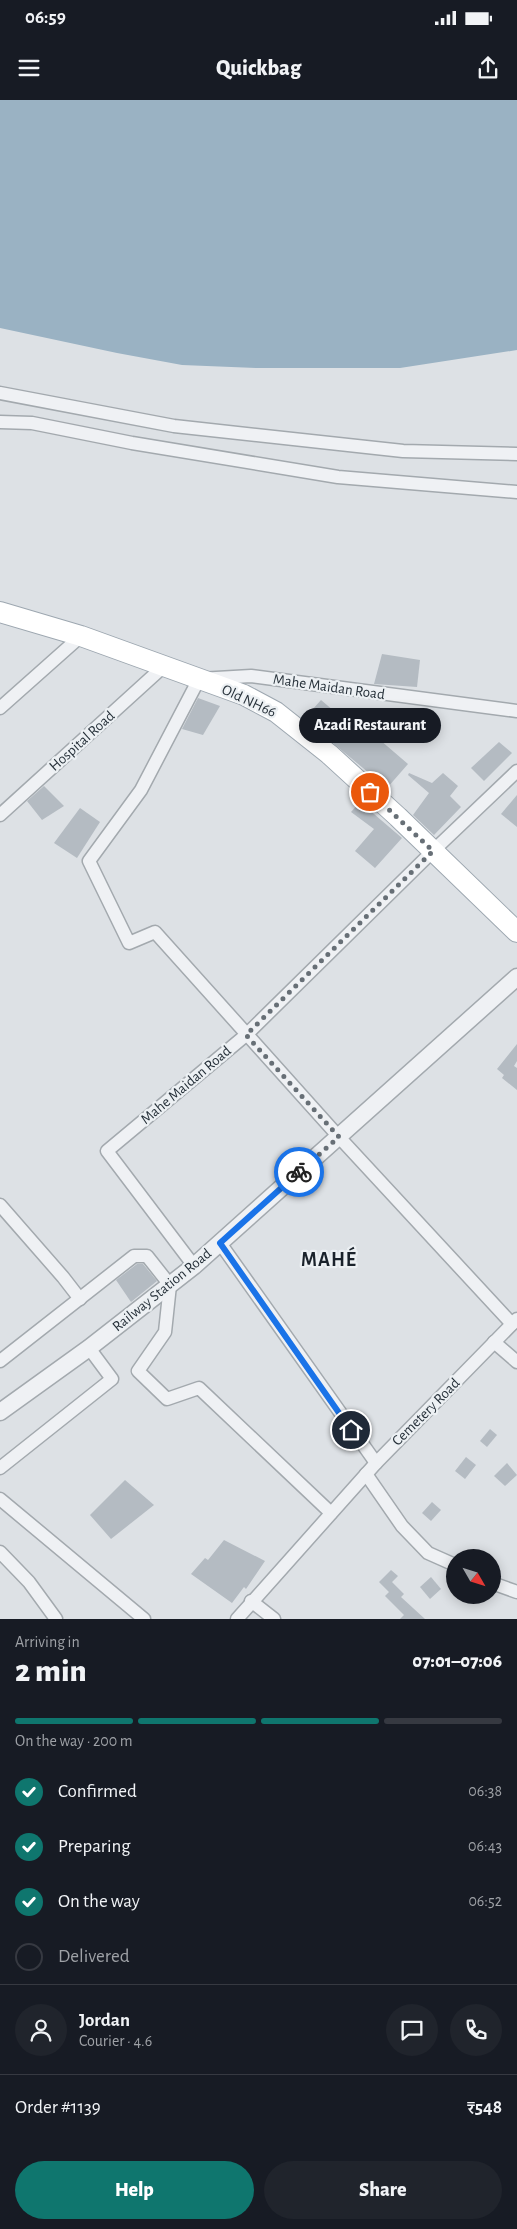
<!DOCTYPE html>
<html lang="en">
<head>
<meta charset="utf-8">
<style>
	:root { --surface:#171b24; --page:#20242c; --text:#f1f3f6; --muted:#9ea1a6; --line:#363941; --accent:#0f766e }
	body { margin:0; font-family:"Alegreya Sans",sans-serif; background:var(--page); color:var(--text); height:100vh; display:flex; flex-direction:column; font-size:19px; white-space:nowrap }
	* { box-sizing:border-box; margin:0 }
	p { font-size:16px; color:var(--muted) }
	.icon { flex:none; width:28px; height:28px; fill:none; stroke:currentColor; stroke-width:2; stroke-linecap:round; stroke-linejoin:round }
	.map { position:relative; height:1519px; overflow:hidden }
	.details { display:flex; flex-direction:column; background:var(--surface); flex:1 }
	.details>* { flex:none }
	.needle { width:32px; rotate:129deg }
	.buttons { position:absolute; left:446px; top:1449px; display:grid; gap:10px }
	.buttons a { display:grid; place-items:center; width:55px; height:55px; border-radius:50%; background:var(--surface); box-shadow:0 2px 12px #0003; font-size:25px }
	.pin { position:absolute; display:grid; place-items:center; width:42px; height:42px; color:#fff; margin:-21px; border:2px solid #fff; border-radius:50%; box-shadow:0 1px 5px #0007 }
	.courier { position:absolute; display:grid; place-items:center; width:50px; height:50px; margin:-25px; border:4px solid #1a73e8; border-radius:50%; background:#fff; color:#222; box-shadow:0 1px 6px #0007 }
	.bubble { position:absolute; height:35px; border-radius:18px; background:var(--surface); box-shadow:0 2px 12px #0003; font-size:16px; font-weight:800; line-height:35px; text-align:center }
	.headline em { font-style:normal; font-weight:800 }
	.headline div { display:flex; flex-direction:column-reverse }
	.headline { display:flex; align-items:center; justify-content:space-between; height:85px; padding:0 15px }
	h1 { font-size:32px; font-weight:800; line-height:38px }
	.bar { display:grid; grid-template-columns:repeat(4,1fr); gap:8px 5px; align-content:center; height:60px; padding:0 15px }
	.bar i { height:6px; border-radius:4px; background:var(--line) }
	.bar .current { background:var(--accent) }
	.bar p { grid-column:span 4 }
	.line { display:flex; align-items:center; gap:12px; padding:0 15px; border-top:1px solid var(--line) }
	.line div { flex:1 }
	.round { display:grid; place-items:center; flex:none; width:52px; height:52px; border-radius:26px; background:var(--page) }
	ol { padding:0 15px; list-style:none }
	li { display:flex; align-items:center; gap:15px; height:55px }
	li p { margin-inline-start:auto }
	li .icon { padding:5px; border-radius:50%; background:var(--accent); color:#fff; stroke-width:4 }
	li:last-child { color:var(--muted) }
	li i { width:28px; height:28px; border:2px solid var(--line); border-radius:50% }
	.button { display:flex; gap:10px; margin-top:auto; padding:10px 15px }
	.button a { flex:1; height:58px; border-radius:30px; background:var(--accent); color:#fff; font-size:20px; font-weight:800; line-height:58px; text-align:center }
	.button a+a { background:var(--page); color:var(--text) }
	.status { display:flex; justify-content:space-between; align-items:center; height:35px; padding:0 25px; background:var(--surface); direction:ltr }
	.status svg { height:14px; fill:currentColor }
	header { display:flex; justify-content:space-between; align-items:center; height:65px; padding:0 15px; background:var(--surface); font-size:22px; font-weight:800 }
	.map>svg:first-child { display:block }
	.water { fill:#9ab2c3 }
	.building { fill:#b4bbc2 }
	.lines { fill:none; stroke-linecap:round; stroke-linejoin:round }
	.minor-casing { stroke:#a3a9ae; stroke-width:15 }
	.tertiary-casing { stroke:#a3a9ae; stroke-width:19 }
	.primary-casing { stroke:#9da7b0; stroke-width:22 }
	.minor { stroke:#eff1f4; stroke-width:12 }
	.tertiary { stroke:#eff1f4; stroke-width:16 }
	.primary { stroke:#fff; stroke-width:20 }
	.done { stroke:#676f76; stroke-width:5; stroke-dasharray:0 9 }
	.route { stroke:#1a73e8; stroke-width:6 }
	.labels { text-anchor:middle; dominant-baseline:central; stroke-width:4.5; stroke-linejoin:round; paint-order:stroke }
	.street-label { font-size:15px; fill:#27313a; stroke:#ecf0f3 }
	.district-label { font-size:20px; font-weight:bold; letter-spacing:1px; fill:#1a222b; stroke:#ecf0f3 }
</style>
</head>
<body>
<div class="status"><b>06:59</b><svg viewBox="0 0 49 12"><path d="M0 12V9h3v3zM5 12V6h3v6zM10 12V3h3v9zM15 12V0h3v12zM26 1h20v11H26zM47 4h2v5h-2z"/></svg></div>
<header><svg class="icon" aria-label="menu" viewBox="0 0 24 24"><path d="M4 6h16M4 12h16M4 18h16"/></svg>Quickbag<svg class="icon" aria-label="share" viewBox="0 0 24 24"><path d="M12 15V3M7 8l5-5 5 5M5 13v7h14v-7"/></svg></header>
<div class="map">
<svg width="517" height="1519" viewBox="0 0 517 1519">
	<rect width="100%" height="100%" fill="#dde1e5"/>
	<path class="water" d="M 0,0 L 517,0 L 517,250 L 400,268 L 257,268 L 182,265 L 117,253 L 0,228 Z"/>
	<g class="building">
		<path d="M 382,554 L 420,560 L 417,587 L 374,584 Z"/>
		<path d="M 198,598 L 220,606 L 203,635 L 182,629 Z"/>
		<path d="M 321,600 L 354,628 L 359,622 L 408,664 L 387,688 L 304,619 Z"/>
		<path d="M 411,613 L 429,621 L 421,642 L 399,634 Z"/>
		<path d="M 499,642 L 512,653 L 484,681 L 471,668 Z"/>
		<path d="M 409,673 L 432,683 L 443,673 L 458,686 L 450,696 L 461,707 L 434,735 L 413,715 L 429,693 L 408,675 Z"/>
		<path d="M 44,686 L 64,706 L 42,720 L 27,701 Z"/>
		<path d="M 517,695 L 517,727 L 501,714 Z"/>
		<path d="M 360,702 L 402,738 L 375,768 L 355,751 L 374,729 L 351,712 Z"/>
		<path d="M 80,708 L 100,722 L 77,758 L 54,743 Z"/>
		<path d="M 517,944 L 517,961 L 514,966 L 517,968 L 517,990 L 502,978 L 504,975 L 497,969 Z"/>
		<path d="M 137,1164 L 143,1164 L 157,1181 L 131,1202 L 116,1180 Z"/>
		<path d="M 490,1329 L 497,1335 L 487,1347 L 480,1341 Z"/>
		<path d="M 466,1357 L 476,1365 L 465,1379 L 455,1371 Z"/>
		<path d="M 507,1363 L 517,1375 L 505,1386 L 494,1376 Z"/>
		<path d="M 125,1380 L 154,1405 L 111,1439 L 90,1415 Z"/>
		<path d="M 432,1402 L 441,1410 L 431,1421 L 422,1413 Z"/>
		<path d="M 224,1440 L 265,1461 L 246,1489 L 244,1487 L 232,1503 L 191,1474 L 205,1458 L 208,1460 Z"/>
		<path d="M 391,1470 L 398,1476 L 392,1482 L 404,1494 L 401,1497 L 425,1519 L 400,1519 L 404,1515 L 385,1496 L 389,1492 L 379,1482 Z"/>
		<path d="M 431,1477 L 441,1489 L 430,1499 L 420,1487 Z"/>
	</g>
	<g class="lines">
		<g class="minor-casing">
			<g id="minor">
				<path d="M 0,293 L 174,326 L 403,351 L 517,354"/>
				<path d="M 0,322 L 32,323 L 132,343 L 338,377 L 517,392"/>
				<path d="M 0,608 L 81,536"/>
				<path d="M 0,715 L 164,566"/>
				<path d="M 0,1105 L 63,1177 L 80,1199"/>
				<path d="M 220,1143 L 376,1363 L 517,1219"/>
				<path d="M 194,1166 L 107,1051 L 246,935 L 433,751 L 517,671"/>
				<path d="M 512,1224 L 339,1037 L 155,832 L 129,843 L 89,761 L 141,690 L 199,579 L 251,576 L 517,611"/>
				<path d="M 494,1242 L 517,1262"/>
				<path d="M 0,1261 L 134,1156 L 147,1156 L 170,1185 L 165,1232 L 138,1271 L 167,1299 L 199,1288 L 331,1413"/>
				<path d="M 0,1368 L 112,1279 L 89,1248"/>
				<path d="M 366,1374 L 402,1426 L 428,1453 L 455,1465"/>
				<path d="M 0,1399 L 144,1519"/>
				<path d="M 0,1452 L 29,1482 L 56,1519"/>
				<path d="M 492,1483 L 517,1492"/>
				<path d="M 251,1501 L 274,1519"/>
				<path d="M 237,1519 L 376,1363"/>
			</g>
		</g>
		<g class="tertiary-casing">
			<path id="tertiary" d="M 0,1312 L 89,1248 L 194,1166 L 517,877"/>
		</g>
		<g class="primary-casing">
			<path id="primary" d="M 0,512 L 81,536 L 244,595 L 276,612 L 329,654 L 398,717 L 517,832"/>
		</g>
		<use href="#minor" class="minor"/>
		<use href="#tertiary" class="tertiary"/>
		<use href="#primary" class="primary"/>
	</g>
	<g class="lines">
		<path class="done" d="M 299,1072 L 339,1037 L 246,935 L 433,751 L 370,692"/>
		<path class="route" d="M 299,1072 L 220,1143 L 351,1330"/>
	</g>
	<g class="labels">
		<g class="street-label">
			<text transform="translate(329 587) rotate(8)">Mahe Maidan Road</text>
			<text transform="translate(249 601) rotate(25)">Old NH66</text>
			<text transform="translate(82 641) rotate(-42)">Hospital Road</text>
			<text transform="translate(186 985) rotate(-40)">Mahe Maidan Road</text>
			<text transform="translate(162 1190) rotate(-39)">Railway Station Road</text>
			<text transform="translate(426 1312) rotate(-45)">Cemetery Road</text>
		</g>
		<g class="district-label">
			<text x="329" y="1160">MAHÉ</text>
		</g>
	</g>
</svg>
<div class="buttons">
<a><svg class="needle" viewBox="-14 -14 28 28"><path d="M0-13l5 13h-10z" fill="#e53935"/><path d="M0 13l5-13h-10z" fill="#9ea1a6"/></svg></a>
</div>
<div class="pin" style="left:370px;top:692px;background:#ea580c"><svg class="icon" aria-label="bag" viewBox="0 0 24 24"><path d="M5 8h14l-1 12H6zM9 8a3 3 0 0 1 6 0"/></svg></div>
<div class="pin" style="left:351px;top:1330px;background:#1f2937"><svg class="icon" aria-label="home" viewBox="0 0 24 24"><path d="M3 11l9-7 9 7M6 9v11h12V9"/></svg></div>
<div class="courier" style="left:299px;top:1072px"><svg class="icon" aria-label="bike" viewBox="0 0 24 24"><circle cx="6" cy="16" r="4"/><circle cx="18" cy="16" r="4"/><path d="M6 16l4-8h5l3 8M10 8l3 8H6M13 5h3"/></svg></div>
<div class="bubble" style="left:299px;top:608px;width:142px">Azadi Restaurant</div>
</div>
<section class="details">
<div class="headline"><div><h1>2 min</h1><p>Arriving in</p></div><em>07:01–07:06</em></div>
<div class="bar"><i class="current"></i><i class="current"></i><i class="current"></i><i></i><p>On the way · 200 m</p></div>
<ol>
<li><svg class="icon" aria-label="check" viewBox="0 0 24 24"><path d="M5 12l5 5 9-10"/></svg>Confirmed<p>06:38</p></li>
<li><svg class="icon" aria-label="check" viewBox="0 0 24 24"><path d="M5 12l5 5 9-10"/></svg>Preparing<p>06:43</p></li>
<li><svg class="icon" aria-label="check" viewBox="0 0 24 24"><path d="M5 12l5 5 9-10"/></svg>On the way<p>06:52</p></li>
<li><i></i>Delivered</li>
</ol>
<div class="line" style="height:90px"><a class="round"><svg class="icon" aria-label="person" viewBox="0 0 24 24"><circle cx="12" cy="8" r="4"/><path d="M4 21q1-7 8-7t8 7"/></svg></a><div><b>Jordan</b><p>Courier · 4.6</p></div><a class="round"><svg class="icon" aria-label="chat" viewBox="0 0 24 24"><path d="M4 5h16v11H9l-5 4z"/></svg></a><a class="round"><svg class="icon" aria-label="phone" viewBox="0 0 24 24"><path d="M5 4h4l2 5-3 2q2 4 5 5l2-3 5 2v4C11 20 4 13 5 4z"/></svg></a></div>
<div class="line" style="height:65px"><div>Order #1139</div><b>₹548</b></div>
<div class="button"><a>Help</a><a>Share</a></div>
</section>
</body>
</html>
